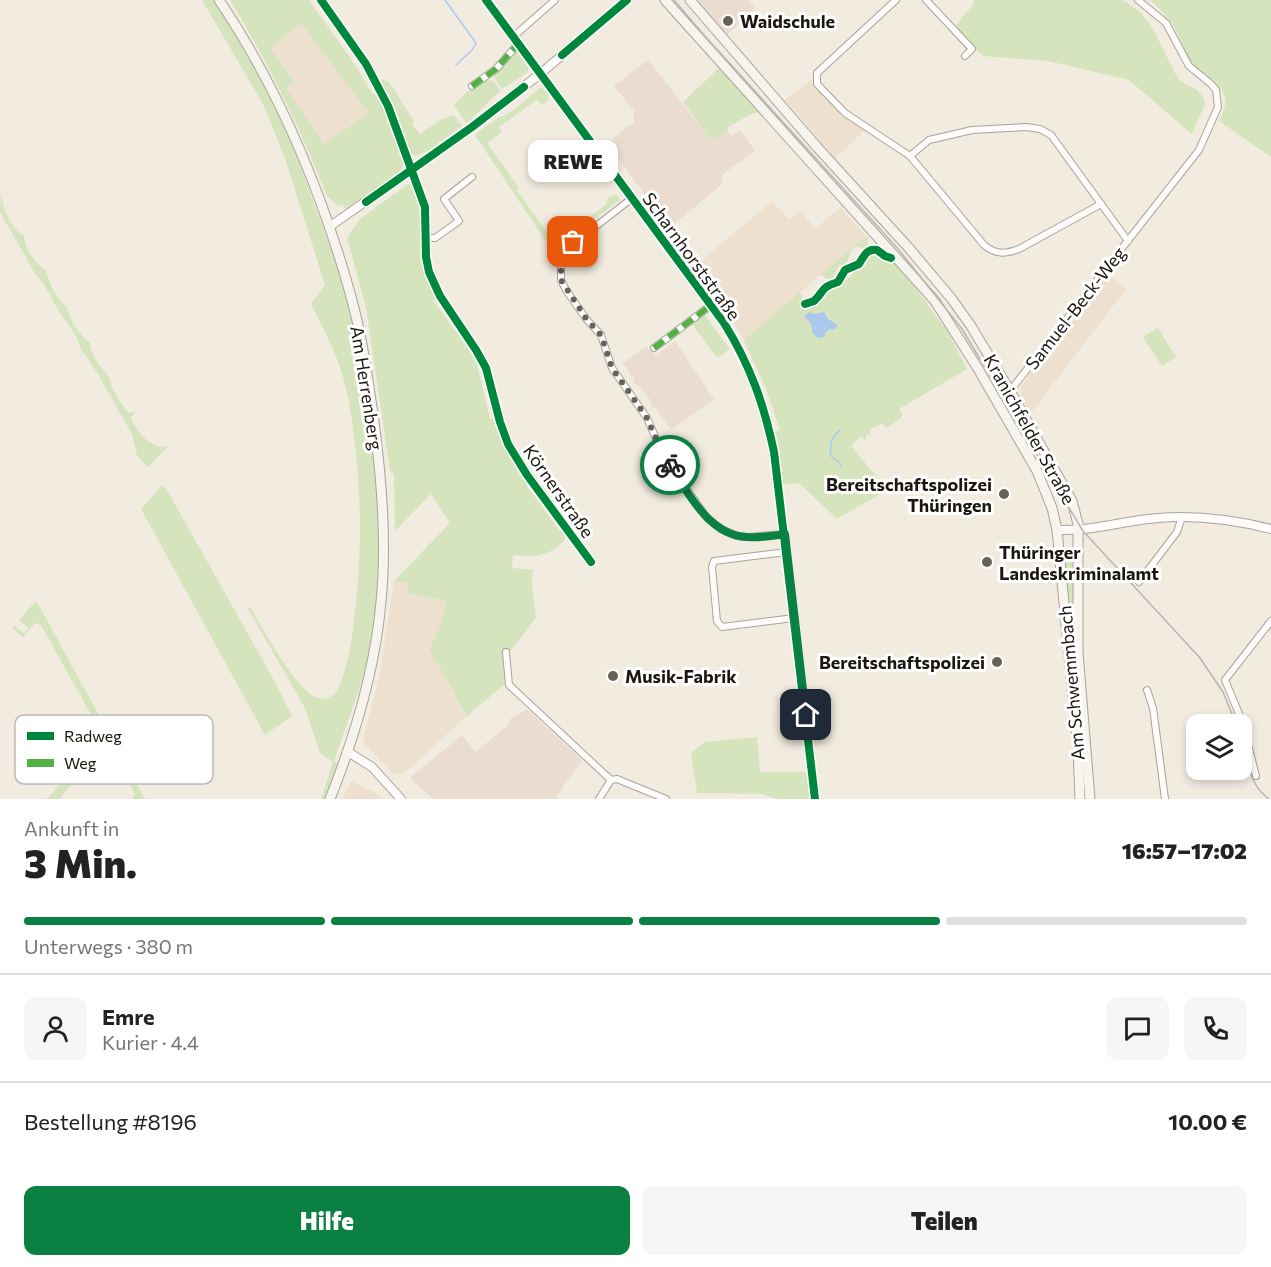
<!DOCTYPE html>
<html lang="de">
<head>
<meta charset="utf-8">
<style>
	:root { --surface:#fff; --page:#f6f6f6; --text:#222; --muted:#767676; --line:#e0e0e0; --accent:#0b8043 }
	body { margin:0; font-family:Commissioner,sans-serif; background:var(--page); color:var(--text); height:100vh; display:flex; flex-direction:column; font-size:22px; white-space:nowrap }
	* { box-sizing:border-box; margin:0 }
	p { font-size:20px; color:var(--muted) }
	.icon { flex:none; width:33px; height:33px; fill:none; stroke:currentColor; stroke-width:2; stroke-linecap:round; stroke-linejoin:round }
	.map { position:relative; height:799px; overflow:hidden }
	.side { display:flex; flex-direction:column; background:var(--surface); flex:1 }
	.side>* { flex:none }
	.tools { position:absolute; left:1186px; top:714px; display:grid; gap:12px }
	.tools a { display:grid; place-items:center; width:66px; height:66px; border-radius:12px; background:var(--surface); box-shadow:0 3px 9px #0003; font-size:30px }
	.pin { position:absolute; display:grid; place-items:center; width:51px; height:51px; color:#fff; margin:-26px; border-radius:12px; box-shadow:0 3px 9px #0006 }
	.courier { position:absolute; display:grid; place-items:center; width:60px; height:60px; margin:-30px; border:4px solid #0b8043; border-radius:50%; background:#fff; color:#222; box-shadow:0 2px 8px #0007 }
	.bubble { position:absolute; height:42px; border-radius:12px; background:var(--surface); box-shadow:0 3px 9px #0003; font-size:20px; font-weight:800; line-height:42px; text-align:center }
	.overview em { font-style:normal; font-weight:800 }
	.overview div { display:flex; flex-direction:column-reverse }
	.overview { display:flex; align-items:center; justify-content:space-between; height:102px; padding:0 24px }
	h1 { font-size:39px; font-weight:800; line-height:45px }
	.bar { display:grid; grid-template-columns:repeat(4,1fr); gap:9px 6px; align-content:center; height:72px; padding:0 24px }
	.bar i { height:8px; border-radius:4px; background:var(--line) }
	.bar .active { background:var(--accent) }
	.bar p { grid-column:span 4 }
	.line { display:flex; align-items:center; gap:15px; padding:0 24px; border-top:2px solid var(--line) }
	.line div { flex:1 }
	.round { display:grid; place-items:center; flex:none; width:63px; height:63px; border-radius:12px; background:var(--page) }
	.button { display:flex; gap:12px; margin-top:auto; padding:12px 24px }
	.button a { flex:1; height:69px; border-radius:12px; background:var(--accent); color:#fff; font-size:24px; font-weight:800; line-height:69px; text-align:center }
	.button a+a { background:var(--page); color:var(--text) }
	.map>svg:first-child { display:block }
	.built { fill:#ede0ce }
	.education { fill:#ebdcd1 }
	.green { fill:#d6e4be; fill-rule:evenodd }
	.water { fill:#abc9ee }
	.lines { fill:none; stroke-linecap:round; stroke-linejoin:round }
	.stream { stroke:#abc9ee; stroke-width:1.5 }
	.minor-casing { stroke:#a8a39b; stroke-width:8 }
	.tertiary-casing { stroke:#a8a39b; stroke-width:10 }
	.secondary-casing { stroke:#a8a39b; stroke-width:11 }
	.minor { stroke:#fdfcfa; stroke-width:6 }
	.tertiary { stroke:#fdfcfa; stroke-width:8 }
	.secondary { stroke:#f7f4ee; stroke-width:9 }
	.tram { stroke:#b7b5b3; stroke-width:1.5 }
	.quiet { stroke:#55b144; stroke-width:6; stroke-dasharray:12 6; stroke-linecap:butt }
	.cycleway-casing { stroke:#fff; stroke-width:11 }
	.cycleway { stroke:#00873e; stroke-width:8 }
	.done { stroke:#666159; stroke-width:6; stroke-dasharray:0 10.8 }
	.route { stroke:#0b8043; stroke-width:8 }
	.poi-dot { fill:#666159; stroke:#fff; stroke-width:2 }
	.labels { text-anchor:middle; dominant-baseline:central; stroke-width:6; stroke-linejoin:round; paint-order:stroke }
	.poi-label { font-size:18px; font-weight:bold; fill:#1b1710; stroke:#fff; text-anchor:start }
	.street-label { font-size:18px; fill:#1b1710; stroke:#fff }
	.key { fill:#fff; stroke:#bbb9b7; stroke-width:1.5 }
	.key-label { font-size:16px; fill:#1b1710 }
</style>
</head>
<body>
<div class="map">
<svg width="1271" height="799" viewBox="0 0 1271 799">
	<rect width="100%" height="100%" fill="#f2ebe0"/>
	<g class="built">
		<path d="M 301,23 L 369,113 L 324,144 L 285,88 L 270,48 Z"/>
		<path d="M 812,79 L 840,113 L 865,130 L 835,158 L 785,100 Z"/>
		<path d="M 772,201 L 789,220 L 801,211 L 815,229 L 842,206 L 843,211 L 866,236 L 744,340 L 723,306 L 694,267 Z"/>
		<path d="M 1108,275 L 1126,289 L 1030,414 L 1020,396 L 1022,385 Z"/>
		<path d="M 394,581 L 409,583 L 409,593 L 446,601 L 443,620 L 429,649 L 467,716 L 402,775 L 392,773 L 364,743 L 363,739 L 380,674 Z"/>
		<path d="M 351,781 L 378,794 L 383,799 L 342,799 Z"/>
	</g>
	<g class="education">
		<path d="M 699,0 L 748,0 L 755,8 L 727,35 L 697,1 Z"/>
		<path d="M 648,60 L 712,141 L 727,130 L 732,136 L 740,130 L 755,151 L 723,174 L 721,185 L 684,216 L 668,227 L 607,143 L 634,122 L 634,111 L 614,86 Z"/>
		<path d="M 675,341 L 714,399 L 671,430 L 655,407 L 653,408 L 651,405 L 651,401 L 639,385 L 637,386 L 633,381 L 635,380 L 623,363 L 646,347 L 656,355 Z"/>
		<path d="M 527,709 L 582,760 L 555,799 L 433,799 L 410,778 L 462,735 L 476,752 L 509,724 L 510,719 Z"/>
	</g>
	<g class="green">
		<path d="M 202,0 L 214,0 L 251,60 L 278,110 L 300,165 L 338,268 L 349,306 L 364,379 L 378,488 L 379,585 L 371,647 L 362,681 L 334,761 L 338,764 L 325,799 L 321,799 L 333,762 L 320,753 L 305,708 L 247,607 L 251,608 C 263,629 297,692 318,698 C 324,700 331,698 335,693 C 355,669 361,553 360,519 C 359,475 355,430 346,388 C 339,358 325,331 311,304 L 325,285 L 285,158 L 263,104 Z"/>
		<path d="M 230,0 L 309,0 L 358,69 L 373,95 L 379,93 L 400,142 L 398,143 L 404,164 L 399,173 L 345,209 L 343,205 L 339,206 L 327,196 C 300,127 268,63 230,0 ZM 301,23 L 369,113 L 324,144 L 286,88 L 294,82 L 270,48 Z"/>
		<path d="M 973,0 L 1123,0 L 1141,13 L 1152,27 L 1178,79 L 1197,90 L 1204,98 L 1205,104 L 1192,134 L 1129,80 L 1048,61 L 983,56 L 955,27 L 975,2 Z"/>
		<path d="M 1150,0 L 1271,0 L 1271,157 L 1219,121 C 1240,85 1204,83 1190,63 C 1184,54 1182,42 1177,32 C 1171,20 1160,10 1150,0 Z"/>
		<path d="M 516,50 L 528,67 L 528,72 L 502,89 L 495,79 L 493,74 Z"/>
		<path d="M 719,68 L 759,112 L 751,114 L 728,127 L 727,130 L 712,141 L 683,102 Z"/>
		<path d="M 381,79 L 389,82 L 414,121 L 412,124 L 420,134 L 442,119 L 454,115 L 462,126 L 425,153 L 424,152 L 415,156 L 411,153 L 395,110 L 380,80 Z"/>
		<path d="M 486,79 L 493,81 L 501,91 C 487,101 481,112 466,123 L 454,105 L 465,93 Z"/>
		<path d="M 541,87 L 549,95 L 548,101 L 542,105 L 537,100 L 499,127 L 502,132 L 487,143 L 519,188 L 517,190 L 552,240 L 559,235 L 561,238 L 607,204 L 607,199 L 615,194 L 620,200 L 573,235 L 563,246 L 558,241 L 552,245 L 549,242 L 547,243 L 475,135 L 495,120 L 511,112 Z"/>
		<path d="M 408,184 C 430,194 420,247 425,266 C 427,277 433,287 438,297 L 434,301 L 469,350 L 477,365 L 490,419 L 496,419 L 505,445 L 529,482 L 526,485 L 560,531 L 563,529 L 567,536 C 555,556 533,558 513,555 L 512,568 L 533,570 L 532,586 L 536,618 L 503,660 L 506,683 L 467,716 L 429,649 L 443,620 L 446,601 L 408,593 L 409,583 L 394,581 L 450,523 L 431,494 L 395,531 L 394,474 L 390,471 L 366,307 L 347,238 L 360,219 Z"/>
		<path d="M 1,191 C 2,207 10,227 24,236 C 24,247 36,265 46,270 C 49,283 56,299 67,307 C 70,320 79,335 90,343 C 90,355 101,367 108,376 C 111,380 110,380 111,385 C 115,394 122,406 129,413 L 135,411 L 131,419 C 138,432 152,452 169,445 L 148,467 L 137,456 L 132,434 L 98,374 L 80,347 C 77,334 67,324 60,313 C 52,300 47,286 36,275 L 0,212 Z"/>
		<path d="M 866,236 L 868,238 L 867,247 L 863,249 L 858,246 L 852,249 L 847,262 L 838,267 L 832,279 L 828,279 L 820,275 Z"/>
		<path d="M 871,251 L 877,251 L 893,262 L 914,286 L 948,332 L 967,369 L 899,409 L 903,414 L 900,419 L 887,428 L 882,423 L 869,430 L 871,434 L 870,436 L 867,434 L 865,440 L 861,436 L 851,446 L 877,477 L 886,491 L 837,519 L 799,483 L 782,485 L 774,432 L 780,430 L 767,392 L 744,340 L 800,292 L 805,305 L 817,303 L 824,289 L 850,277 L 861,265 L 866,263 L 865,256 Z"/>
		<path d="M 703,313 L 730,349 L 719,357 L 716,356 L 692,324 Z"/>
		<path d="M 1158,328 L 1176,357 L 1162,366 L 1143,337 Z"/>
		<path d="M 162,485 L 167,490 L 270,673 L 292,716 L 265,735 L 141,509 Z"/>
		<path d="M 1062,552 L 1071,552 L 1072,560 L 1075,659 L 1072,659 Z"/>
		<path d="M 37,602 L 145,799 L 132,799 L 135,794 L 108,743 L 59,799 L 47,799 L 103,736 L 41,625 L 35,623 L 23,637 L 12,628 L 14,626 L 24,633 L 28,628 L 19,620 L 34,603 Z"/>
		<path d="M 757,737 L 760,772 L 807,772 L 810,799 L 777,799 L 761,794 L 697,793 L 691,753 L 705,742 Z"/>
	</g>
	<path class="water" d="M 809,312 L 814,314 L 824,312 L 828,319 L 838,325 L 834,330 L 830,329 L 826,332 L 824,337 L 818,338 L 812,333 C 813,325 810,321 804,317 Z"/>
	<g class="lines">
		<g class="stream">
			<path d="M 445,0 L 476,43 L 472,50 L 456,65"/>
			<path d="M 840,430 C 832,437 829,444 831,456 L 839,462 L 841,467"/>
		</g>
		<g class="minor-casing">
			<g id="minor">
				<path d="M 321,0 L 366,64 L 388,106 L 425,207 L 426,257 L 429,272 L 440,296 L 476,350 L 486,368 L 500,422 L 508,444 L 527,475 L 591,562"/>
				<path d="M 486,0 L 724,323 C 750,365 764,404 774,452 L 815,799"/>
				<path d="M 896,0 L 817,73 L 817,84 L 845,113 L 910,156 L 984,245 C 996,255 1005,254 1019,249 L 1101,204"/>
				<path d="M 926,0 L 972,49 L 965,56"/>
				<path d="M 513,37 L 555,0"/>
				<path d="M 472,86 L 496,69 L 518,44"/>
				<path d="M 910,156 L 929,140 L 972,130 L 1026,127 L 1040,129 L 1051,135 L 1128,241"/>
				<path d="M 631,199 L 568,248 L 561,262 L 561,280 L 566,290 L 587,320 L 601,335 L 612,368 L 647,418 L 663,455 L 707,518 L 721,529 L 737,536 L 747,537 L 785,534"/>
				<path d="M 426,238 L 435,238 L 459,221 L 444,199 L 472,177"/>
				<path d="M 654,348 L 710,306"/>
				<path d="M 1010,391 L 1199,150 L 1218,107 L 1216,90 L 1211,84 L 1189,66 L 1166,23 L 1138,0"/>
				<path d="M 787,552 L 714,561 L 712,567 L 717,621 L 722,627 L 794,618"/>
				<path d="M 1139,582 L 1177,532 L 1182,517"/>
				<path d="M 506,652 L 509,685 L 611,780 L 617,779 L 666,799"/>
				<path d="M 1147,690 L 1153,708 L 1165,799"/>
				<path d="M 1256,776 L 1242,721 L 1225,680 L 1271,621"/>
				<path d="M 599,799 L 611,780"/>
			</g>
		</g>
		<g class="tertiary-casing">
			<g id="tertiary">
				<path d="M 329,227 L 472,127 L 540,74 L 627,0"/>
				<path d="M 1057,530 C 1091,531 1115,523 1148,519 C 1189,514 1231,519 1271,529"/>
				<path d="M 348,752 L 372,767 L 401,799"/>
			</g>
		</g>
		<g class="secondary-casing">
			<g id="secondary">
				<path d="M 219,0 C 279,89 321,190 350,293 C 362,335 368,378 374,422 C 382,481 387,542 381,602 C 375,670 355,736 330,799"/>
				<path d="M 665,0 L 935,301 L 977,367 L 1037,471 L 1052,508 L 1057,530 L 1078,749 L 1080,799"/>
				<path d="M 690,0 L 817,147 L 908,247 L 951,298 L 971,326 L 1010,391 L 1072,501 L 1078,524 L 1078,652 L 1090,799"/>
			</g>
		</g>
		<use href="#minor" class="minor"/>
		<use href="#tertiary" class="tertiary"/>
		<use href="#secondary" class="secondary"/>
		<g class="tram">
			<path d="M 674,0 L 703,34 L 899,250 L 962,329 L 1083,531 L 1200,658 L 1223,692 L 1236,724"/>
			<path d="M 1242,736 C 1247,759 1248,784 1269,799"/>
		</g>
		<g class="quiet">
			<path d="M 472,86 L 496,69 L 518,44"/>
			<path d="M 654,348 L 710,306"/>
		</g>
		<g class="cycleway-casing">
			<g id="cycleway">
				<path d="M 321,0 L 366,64 L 388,106 L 425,207 L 426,257 L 429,272 L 440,296 L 476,350 L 486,368 L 500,422 L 508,444 L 527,475 L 591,562"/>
				<path d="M 486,0 L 724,323 C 750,365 764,404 774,452 L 815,799"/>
				<path d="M 562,55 L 627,0"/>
				<path d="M 366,202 L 472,127 L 524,87"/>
				<path d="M 805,304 L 814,301 C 826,290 819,288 838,282 L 845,270 L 859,264 C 864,256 867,248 877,250 L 885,256 L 891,258"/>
			</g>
		</g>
		<use href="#cycleway" class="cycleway"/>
	</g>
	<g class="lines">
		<path class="done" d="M 573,242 L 565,252 L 561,262 L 561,280 L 587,320 L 601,335 L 612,368 L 647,418 L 663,455 L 670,465"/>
		<path class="route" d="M 670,465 C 687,492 710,536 747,537 C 759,538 772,536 785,534 L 806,715"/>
	</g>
	<g class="poi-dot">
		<circle cx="728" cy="21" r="6"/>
		<circle cx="1004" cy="494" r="6"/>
		<circle cx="987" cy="562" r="6"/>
		<circle cx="997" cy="662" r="6"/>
		<circle cx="613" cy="676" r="6"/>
	</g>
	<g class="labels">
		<g class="poi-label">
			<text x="740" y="21">Waidschule</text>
			<text x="992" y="484" text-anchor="end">Bereitschaftspolizei<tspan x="992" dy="21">Thüringen</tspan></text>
			<text x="999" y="552">Thüringer<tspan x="999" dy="21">Landeskriminalamt</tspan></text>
			<text x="985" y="662" text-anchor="end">Bereitschaftspolizei</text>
			<text x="625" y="676">Musik-Fabrik</text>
		</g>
		<g class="street-label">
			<text transform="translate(692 256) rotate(54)">Scharnhorststraße</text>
			<text transform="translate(1075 308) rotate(-52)">Samuel-Beck-Weg</text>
			<text transform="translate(367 388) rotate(81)">Am Herrenberg</text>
			<text transform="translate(1030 429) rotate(61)">Kranichfelder Straße</text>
			<text transform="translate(559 491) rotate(55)">Körnerstraße</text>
			<text transform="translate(1071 683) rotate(-95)">Am Schwemmbach</text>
		</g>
	</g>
	<rect x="15" y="715" width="198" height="69" rx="9" class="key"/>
	<rect x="27" y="732" width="27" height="8" fill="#00873e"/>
	<rect x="27" y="759" width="27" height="8" fill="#55b144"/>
	<g class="key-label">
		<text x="64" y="742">Radweg</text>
		<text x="64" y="769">Weg</text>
	</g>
</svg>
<div class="tools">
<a><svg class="icon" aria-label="layers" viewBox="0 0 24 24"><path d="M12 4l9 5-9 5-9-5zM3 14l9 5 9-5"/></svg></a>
</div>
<div class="pin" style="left:573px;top:242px;background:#ea580c"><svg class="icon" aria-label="bag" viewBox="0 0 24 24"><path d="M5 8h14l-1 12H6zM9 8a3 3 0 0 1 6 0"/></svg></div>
<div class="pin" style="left:806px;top:715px;background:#1f2937"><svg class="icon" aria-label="home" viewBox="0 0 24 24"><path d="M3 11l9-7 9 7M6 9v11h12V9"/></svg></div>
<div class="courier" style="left:670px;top:465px"><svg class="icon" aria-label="bike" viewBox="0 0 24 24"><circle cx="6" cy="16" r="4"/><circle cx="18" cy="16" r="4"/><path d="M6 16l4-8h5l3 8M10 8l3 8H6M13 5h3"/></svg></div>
<div class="bubble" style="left:528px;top:140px;width:90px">REWE</div>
</div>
<section class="side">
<div class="overview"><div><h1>3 Min.</h1><p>Ankunft in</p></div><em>16:57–17:02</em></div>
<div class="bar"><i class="active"></i><i class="active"></i><i class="active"></i><i></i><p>Unterwegs · 380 m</p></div>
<div class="line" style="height:108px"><a class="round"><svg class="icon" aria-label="person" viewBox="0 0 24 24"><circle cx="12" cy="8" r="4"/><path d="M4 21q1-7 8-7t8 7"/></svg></a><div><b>Emre</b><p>Kurier · 4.4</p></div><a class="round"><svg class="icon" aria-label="chat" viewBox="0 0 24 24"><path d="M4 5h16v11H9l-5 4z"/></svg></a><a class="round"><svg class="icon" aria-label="phone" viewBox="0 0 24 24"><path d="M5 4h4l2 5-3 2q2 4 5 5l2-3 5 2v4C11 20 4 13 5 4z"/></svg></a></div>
<div class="line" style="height:78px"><div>Bestellung #8196</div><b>10.00 €</b></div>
<div class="button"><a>Hilfe</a><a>Teilen</a></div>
</section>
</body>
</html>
